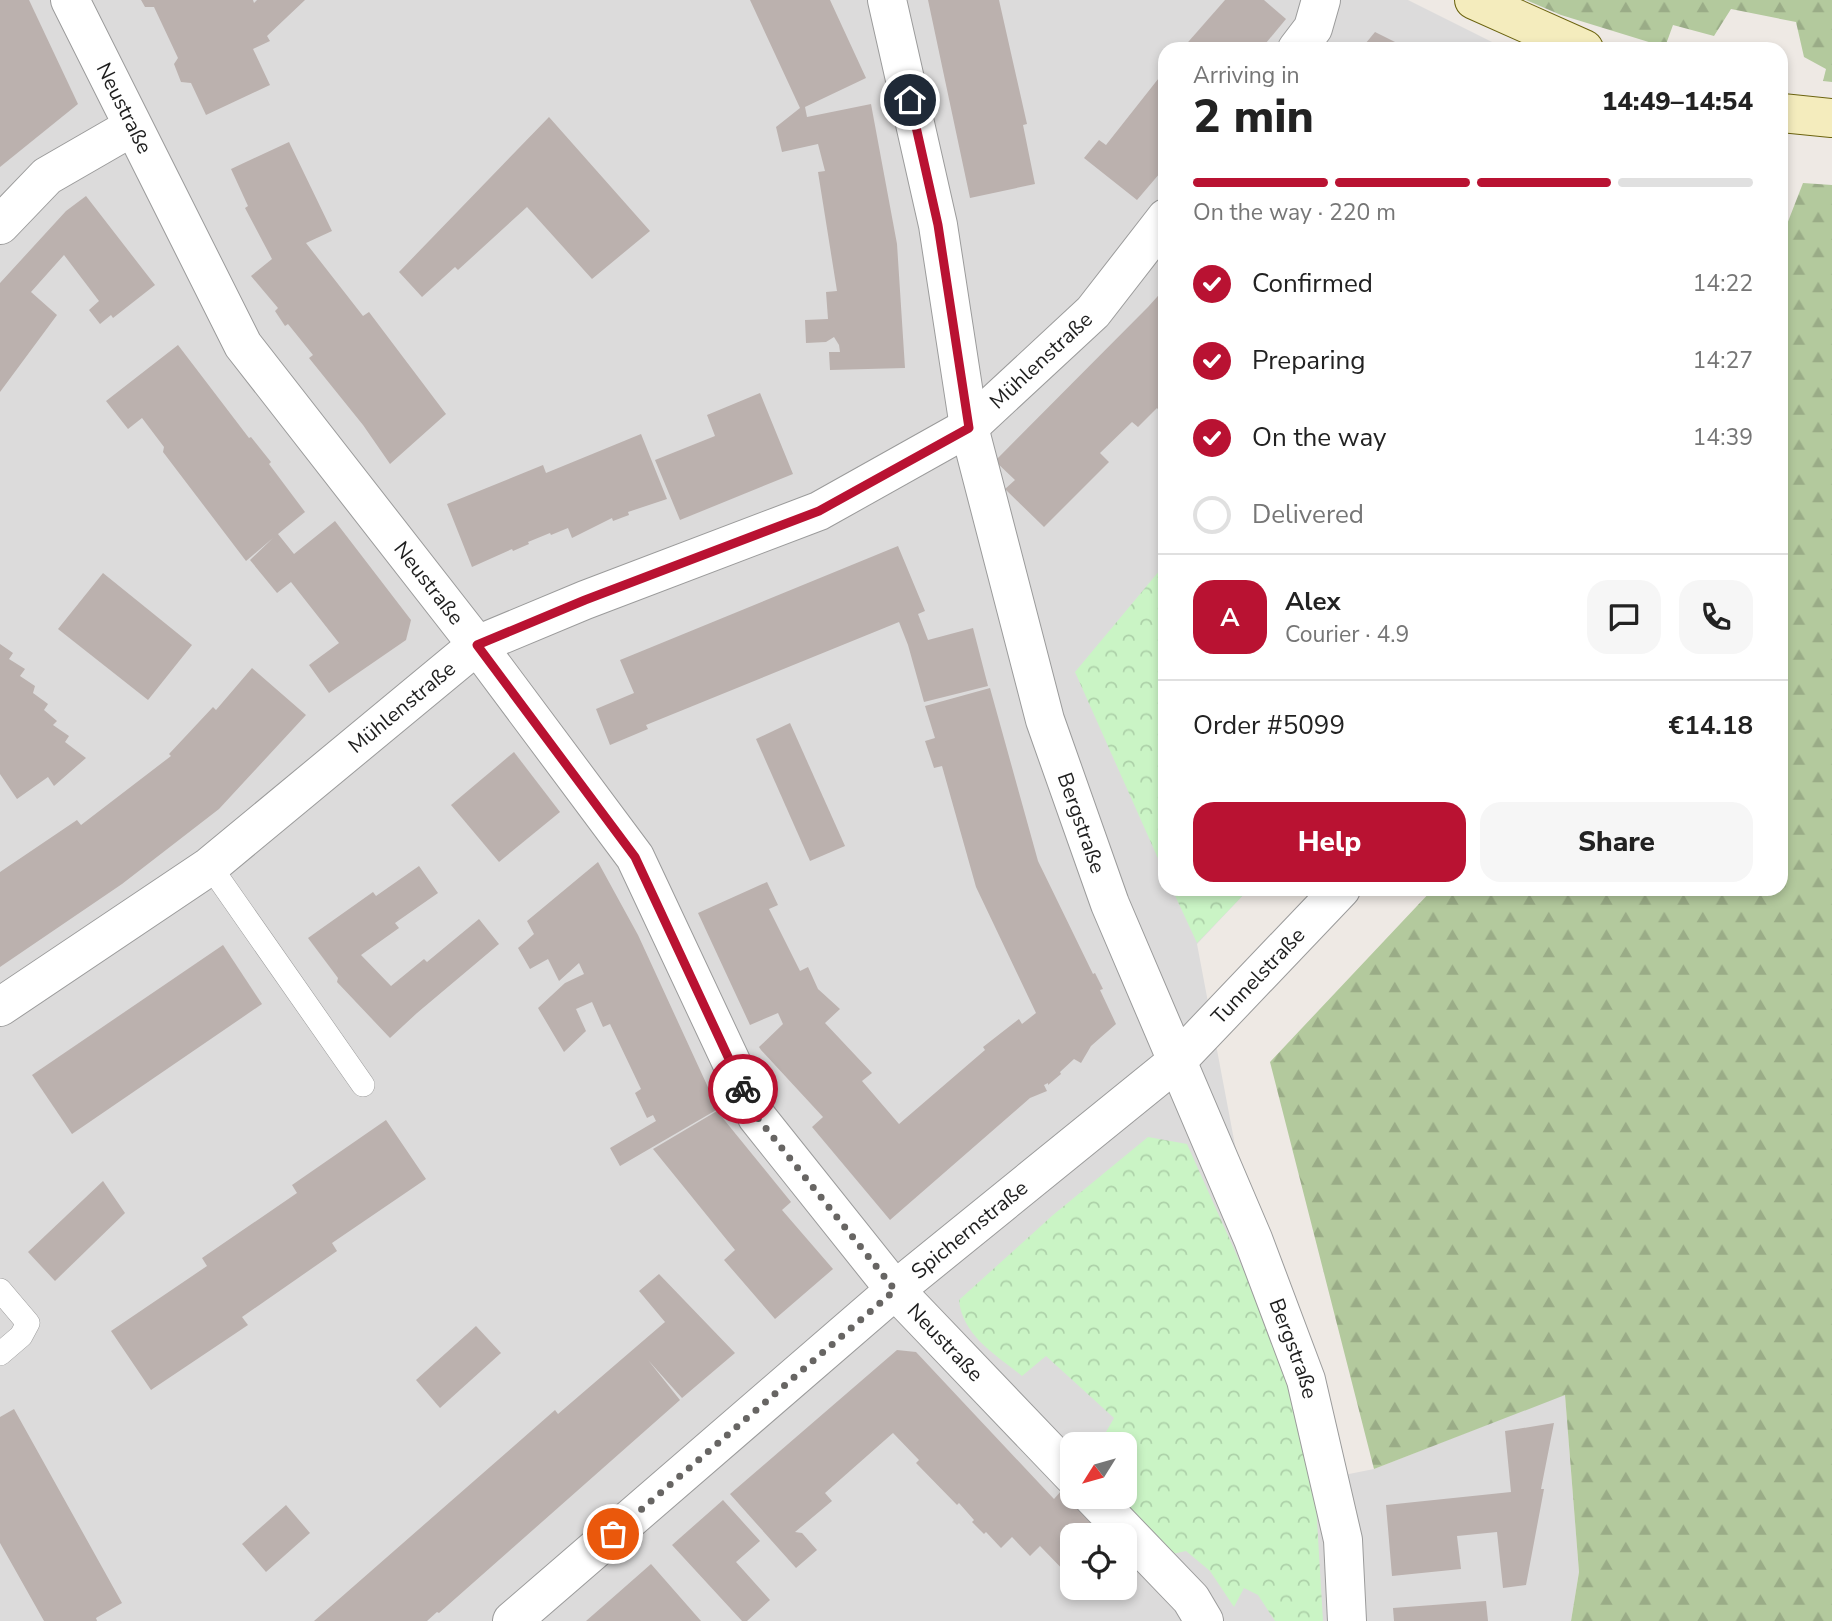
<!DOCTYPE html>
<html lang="en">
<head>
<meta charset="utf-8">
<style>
	:root { --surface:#fff; --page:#f6f6f6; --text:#222; --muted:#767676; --line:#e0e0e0; --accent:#b91232 }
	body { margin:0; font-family:"Nunito Sans",sans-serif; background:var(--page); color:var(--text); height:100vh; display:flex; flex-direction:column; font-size:26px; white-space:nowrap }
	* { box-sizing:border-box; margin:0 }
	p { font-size:23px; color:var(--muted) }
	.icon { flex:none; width:38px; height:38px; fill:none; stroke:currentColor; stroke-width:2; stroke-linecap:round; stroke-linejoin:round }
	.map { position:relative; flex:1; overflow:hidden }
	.sheet { position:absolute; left:1158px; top:42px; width:630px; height:854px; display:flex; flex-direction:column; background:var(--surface); border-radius:21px; box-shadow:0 4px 10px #0003 }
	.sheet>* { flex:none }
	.needle { width:46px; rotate:233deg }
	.buttons { position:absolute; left:1060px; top:1432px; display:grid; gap:14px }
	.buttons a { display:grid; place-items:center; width:77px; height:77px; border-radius:14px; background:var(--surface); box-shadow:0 4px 10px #0003; font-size:35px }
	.pin { position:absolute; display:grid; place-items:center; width:60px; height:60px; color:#fff; margin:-30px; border:4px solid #fff; border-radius:50%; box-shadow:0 2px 7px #0007 }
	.courier { position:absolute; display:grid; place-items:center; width:70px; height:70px; margin:-35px; border:5px solid #b91232; border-radius:50%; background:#fff; color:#222; box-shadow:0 2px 9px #0007 }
	.head em { font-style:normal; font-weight:800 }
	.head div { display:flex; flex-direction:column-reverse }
	.head { display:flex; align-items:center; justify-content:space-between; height:119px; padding:0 35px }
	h1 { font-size:46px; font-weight:800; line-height:52px }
	.bar { display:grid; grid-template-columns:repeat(4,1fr); gap:10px 7px; align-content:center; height:84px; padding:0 35px }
	.bar i { height:9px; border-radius:5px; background:var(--line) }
	.bar .on { background:var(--accent) }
	.bar p { grid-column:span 4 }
	.line { display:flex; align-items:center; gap:18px; padding:0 35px; border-top:2px solid var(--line) }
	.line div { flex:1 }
	.round { display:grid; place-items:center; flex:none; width:74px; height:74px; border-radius:21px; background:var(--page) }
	ol { padding:0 35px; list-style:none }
	li { display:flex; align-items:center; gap:21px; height:77px }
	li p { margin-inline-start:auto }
	li .icon { padding:7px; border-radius:50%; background:var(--accent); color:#fff; stroke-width:4 }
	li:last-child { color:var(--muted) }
	li i { width:38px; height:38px; border:4px solid var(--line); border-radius:50% }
	.action { display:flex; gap:14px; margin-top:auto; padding:14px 35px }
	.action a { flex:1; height:80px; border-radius:21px; background:var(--accent); color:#fff; font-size:28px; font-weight:800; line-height:80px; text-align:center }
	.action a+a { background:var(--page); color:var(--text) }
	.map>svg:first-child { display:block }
	.residential { fill:#dcdbdb; fill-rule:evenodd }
	.forest { fill:url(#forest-firs) }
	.park { fill:url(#park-crowns) }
	.building { fill:#bbb1ae }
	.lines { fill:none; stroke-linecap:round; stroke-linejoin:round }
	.service-casing { stroke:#9b9b9b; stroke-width:24 }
	.minor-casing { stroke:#9b9b9b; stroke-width:40 }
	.secondary-casing { stroke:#6b630e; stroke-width:40 }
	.service { stroke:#fff; stroke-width:23 }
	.minor { stroke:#fff; stroke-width:38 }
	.secondary { stroke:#f4ecbd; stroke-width:38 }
	.done { stroke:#676563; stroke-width:7; stroke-dasharray:0 12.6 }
	.route { stroke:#b91232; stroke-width:9 }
	.labels { text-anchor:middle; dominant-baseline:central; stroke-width:6; stroke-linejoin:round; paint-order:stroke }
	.street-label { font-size:21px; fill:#1e1e1e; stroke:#fff }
</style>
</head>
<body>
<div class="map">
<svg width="1832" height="1621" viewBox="0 0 1832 1621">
	<defs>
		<pattern id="forest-firs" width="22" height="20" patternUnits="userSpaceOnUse" patternTransform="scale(1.75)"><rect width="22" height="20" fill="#b3c99d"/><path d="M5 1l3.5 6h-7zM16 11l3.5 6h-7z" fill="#9aac87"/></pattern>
		<pattern id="park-crowns" width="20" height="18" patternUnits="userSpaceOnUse" patternTransform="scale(1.75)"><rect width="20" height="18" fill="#caf4c5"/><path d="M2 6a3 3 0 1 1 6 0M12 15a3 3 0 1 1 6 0" fill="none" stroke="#add1a9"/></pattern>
	</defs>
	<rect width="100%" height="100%" fill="#eee9e4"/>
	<path class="residential" d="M 0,0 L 1408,0 L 1506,49 L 1166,49 L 1166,889 L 1249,889 L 1197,944 L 1299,1484 L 1374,1469 L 1565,1394 L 1579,1572 L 1571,1621 L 0,1621 ZM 1073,1444 L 1125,1444 L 1125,1496 L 1073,1496 ZM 1073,1535 L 1125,1535 L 1125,1587 L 1073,1587 Z"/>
	<g class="forest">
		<path d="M 1526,0 L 1832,0 L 1832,82 L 1823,81 L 1826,69 L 1804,57 L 1796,22 L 1731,9 L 1714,36 L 1673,25 L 1665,47 L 1561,15 Z"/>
		<path d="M 1803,183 L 1832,185 L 1832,1621 L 1571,1621 L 1579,1572 L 1565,1395 L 1374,1469 L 1270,1062 L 1433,889 L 1782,889 L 1782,237 Z"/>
	</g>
	<g class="park">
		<path d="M 1165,564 L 1165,874 L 1075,672 Z"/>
		<path d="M 1172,889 L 1249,889 L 1197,943 Z"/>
		<path d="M 1148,1137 L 1187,1144 L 1298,1392 L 1315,1487 L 1323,1621 L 1275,1621 L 1258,1595 L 1244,1588 L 1234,1607 L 1210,1571 L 1186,1551 L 1168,1555 L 1114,1496 L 1125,1496 L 1125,1444 L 1099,1444 L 1114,1418 L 1046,1356 L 1022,1376 C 996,1355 962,1335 959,1300 L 1053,1215 Z"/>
	</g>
	<g class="building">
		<path d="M 0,0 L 29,0 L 78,104 L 0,167 Z"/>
		<path d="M 141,0 L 253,0 L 254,3 L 257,0 L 305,0 L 267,36 L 270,41 L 253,49 L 270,85 L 206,115 L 191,83 L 181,82 L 174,64 L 178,58 L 154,7 L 145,7 Z"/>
		<path d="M 750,0 L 830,0 L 866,78 L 805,107 L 807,117 L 871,104 L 897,244 L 905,368 L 830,370 L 829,352 L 840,352 L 839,345 L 834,337 L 826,342 L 806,343 L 805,320 L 828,319 L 826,292 L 837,291 L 818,172 L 825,171 L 818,144 L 782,152 L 776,127 L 800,108 Z"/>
		<path d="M 928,0 L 999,0 L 1027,124 L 1023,125 L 1035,184 L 970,198 Z"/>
		<path d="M 1225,0 L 1264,0 L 1286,19 L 1261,49 L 1182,49 Z"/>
		<path d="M 1375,32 L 1409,49 L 1361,49 Z"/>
		<path d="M 1166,69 L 1166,166 L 1137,200 L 1084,158 L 1099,140 L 1106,145 Z"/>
		<path d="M 549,117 L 650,231 L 592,279 L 527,207 L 458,270 L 455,267 L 422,297 L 399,272 Z"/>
		<path d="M 289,142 L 332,231 L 306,243 L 363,316 L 369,312 L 446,414 L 390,464 L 363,425 L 309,358 L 313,355 L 288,324 L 285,326 L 275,311 L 278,308 L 251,276 L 272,259 L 245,208 L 248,206 L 231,169 Z"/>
		<path d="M 86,196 L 155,285 L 113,318 L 111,315 L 100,324 L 89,310 L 99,301 L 64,255 L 31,292 L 57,315 L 0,392 L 0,283 L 66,211 Z"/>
		<path d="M 1166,287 L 1166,389 L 1162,392 L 1166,396 L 1166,411 L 1162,414 L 1157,408 L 1138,427 L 1132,422 L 1100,453 L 1109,462 L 1044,527 L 1005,489 L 1015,480 L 995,461 L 1148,307 Z"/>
		<path d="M 178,345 L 249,438 L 251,437 L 271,462 L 269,464 L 305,512 L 278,534 L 294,554 L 335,521 L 411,620 L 406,640 L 329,693 L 309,665 L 339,643 L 291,582 L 277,593 L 250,560 L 273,538 L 246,561 L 163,452 L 164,447 L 142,418 L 128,429 L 106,401 Z"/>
		<path d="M 760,393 L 793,474 L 680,520 L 655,460 L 715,436 L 707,415 Z"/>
		<path d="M 641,434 L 667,499 L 628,512 L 629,515 L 613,521 L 612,518 L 572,538 L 568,528 L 551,535 L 550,533 L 528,542 L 529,544 L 513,551 L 512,549 L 472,567 L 447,504 L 543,465 L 546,473 Z"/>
		<path d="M 898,546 L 925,611 L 918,614 L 928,640 L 973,628 L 988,686 L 924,702 L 908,645 L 899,622 L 646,725 L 648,729 L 610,745 L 596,709 L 634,693 L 620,660 Z"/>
		<path d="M 103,573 L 192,645 L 148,700 L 58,629 Z"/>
		<path d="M 0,644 L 13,653 L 9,659 L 25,669 L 20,676 L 35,686 L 33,693 L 48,704 L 44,710 L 57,721 L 53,725 L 69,736 L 65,742 L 86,758 L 54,786 L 48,777 L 17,799 L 0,774 Z"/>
		<path d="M 252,668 L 306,715 L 219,809 L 122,884 L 0,967 L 0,872 L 77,820 L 81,825 L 171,756 L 169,754 L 213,707 L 216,710 Z"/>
		<path d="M 990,688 L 1038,861 L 1093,974 L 1095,973 L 1103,989 L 1100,990 L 1116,1024 L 1091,1046 L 1081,1063 L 1074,1059 L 1060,1072 L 1061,1074 L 1048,1085 L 1048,1083 L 1044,1085 L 1047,1091 L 1030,1098 L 890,1220 L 812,1127 L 823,1117 L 761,1050 L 759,1047 L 783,1024 L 778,1013 L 750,1025 L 698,913 L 767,882 L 778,905 L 769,909 L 800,971 L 808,967 L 818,989 L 840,1009 L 825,1023 L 872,1073 L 862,1081 L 899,1124 L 985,1050 L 983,1047 L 1019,1019 L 1022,1024 L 1036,1013 L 976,887 L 942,766 L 934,768 L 925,741 L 935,738 L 925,706 Z"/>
		<path d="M 790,723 L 845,846 L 810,861 L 756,739 Z"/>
		<path d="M 514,752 L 560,812 L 499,862 L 451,805 Z"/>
		<path d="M 598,862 L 638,935 L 718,1109 L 620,1166 L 610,1148 L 656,1121 L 653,1115 L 647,1118 L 635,1093 L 641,1089 L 610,1024 L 603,1027 L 592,1002 L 576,1009 L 586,1031 L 564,1052 L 538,1008 L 565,983 L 584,974 L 579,963 L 559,981 L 548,959 L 530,969 L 518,948 L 534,934 L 527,921 Z"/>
		<path d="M 419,866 L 438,893 L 395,923 L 399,928 L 361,955 L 391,986 L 424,959 L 427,962 L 479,919 L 499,944 L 417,1013 L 390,1038 L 337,982 L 338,978 L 308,938 L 373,892 L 376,896 Z"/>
		<path d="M 223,945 L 262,1004 L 72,1134 L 32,1075 Z"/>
		<path d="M 717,1111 L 791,1202 L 782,1210 L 833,1269 L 775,1319 L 724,1260 L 735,1250 L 653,1149 Z"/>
		<path d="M 386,1120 L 426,1179 L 332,1243 L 337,1251 L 242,1317 L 248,1325 L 151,1390 L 111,1331 L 207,1266 L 202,1258 L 297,1193 L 292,1185 Z"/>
		<path d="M 103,1181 L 125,1213 L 55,1281 L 28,1252 Z"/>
		<path d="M 659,1274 L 735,1353 L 682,1398 L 648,1360 L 680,1400 L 439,1613 L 437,1612 L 427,1621 L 314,1621 L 555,1410 L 558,1414 L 665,1322 L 639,1291 Z"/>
		<path d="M 476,1326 L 501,1353 L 440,1408 L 416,1380 Z"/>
		<path d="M 897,1350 L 916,1352 L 1054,1499 L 1062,1490 L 1105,1535 L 1073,1535 L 1073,1580 L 1040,1546 L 1030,1556 L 1012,1537 L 1001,1548 L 986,1532 L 984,1534 L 972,1522 L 974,1520 L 959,1503 L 957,1505 L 916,1463 L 919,1460 L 893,1433 L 825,1493 L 832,1501 L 795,1532 L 802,1533 L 817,1550 L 796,1568 L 730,1494 Z"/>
		<path d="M 14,1409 L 122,1603 L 96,1618 L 97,1621 L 44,1621 L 0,1543 L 0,1417 Z"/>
		<path d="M 1554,1423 L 1541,1489 L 1544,1489 L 1526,1585 L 1503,1588 L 1497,1532 L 1457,1536 L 1461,1569 L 1392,1576 L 1386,1505 L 1511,1492 L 1505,1431 Z"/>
		<path d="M 723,1500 L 760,1541 L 736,1562 L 770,1600 L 747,1621 L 742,1621 L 672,1545 Z"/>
		<path d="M 286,1505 L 310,1533 L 266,1572 L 242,1544 Z"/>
		<path d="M 651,1564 L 701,1621 L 586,1621 L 618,1593 Z"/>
		<path d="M 1486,1601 L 1488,1621 L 1394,1621 L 1393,1608 Z"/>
	</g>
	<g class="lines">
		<g class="service-casing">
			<g id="service">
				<path d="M 210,866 L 363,1085"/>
				<path d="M 0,1290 L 28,1323 L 21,1336 L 0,1354"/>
			</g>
		</g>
		<g class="minor-casing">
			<g id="minor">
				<path id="s1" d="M 70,0 L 243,345 L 477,645 L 635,857 L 757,1117 L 895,1290 L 1073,1476"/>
				<path id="s2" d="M 887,0 L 938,225 L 969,427 L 1045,720 L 1110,904 L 1253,1239 L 1306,1380 L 1343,1540 L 1347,1621"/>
				<path d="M 1297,49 L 1313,28 L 1321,0"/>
				<path d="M 0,225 L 47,176 L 132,127"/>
				<path id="s3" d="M 0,1007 L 210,866 L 477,645 L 585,600 L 819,511 L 969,427 L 1093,312 L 1166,218"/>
				<path d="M 1092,1496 L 1191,1599 L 1204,1621"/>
				<path id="s4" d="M 512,1621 L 895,1290 L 1176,1062 L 1341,889"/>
			</g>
		</g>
		<g class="secondary-casing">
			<g id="secondary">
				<path d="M 1474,0 L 1584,49"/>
				<path d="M 1782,113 L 1832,118"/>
			</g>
		</g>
		<use href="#service" class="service"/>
		<use href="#minor" class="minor"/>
		<use href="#secondary" class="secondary"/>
	</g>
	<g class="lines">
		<path class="done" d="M 613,1534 L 895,1290 L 757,1117 L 743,1089"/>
		<path class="route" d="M 743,1089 L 635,857 L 477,645 L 585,600 L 819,511 L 969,428 L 938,225 L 910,100"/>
	</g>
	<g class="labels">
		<g class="street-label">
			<text stroke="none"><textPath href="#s1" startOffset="121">Neustraße</textPath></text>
			<text stroke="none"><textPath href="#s3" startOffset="1237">Mühlenstraße</textPath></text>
			<text stroke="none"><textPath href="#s1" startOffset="688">Neustraße</textPath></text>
			<text stroke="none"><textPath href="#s3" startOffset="502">Mühlenstraße</textPath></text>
			<text stroke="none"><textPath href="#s2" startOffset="847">Bergstraße</textPath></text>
			<text stroke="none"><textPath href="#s4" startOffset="987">Tunnelstraße</textPath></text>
			<text stroke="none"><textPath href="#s4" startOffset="602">Spichernstraße</textPath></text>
			<text stroke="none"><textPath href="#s1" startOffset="1612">Neustraße</textPath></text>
			<text stroke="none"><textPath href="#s2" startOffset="1414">Bergstraße</textPath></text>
		</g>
	</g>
</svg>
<div class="buttons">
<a><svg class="needle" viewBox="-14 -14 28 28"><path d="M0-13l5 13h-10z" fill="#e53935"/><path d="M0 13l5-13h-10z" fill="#767676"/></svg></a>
<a><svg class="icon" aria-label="locate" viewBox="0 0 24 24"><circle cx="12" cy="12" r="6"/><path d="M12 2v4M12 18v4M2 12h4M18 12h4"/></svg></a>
</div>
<div class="pin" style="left:613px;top:1534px;background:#ea580c"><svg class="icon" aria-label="bag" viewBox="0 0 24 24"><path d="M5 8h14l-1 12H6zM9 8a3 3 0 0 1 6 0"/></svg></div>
<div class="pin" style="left:910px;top:100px;background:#1f2937"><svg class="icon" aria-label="home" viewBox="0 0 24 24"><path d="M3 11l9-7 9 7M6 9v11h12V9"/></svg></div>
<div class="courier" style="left:743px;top:1089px"><svg class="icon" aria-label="bike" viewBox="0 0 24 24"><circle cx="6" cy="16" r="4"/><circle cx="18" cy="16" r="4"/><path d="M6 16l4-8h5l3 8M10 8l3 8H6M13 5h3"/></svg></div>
<section class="sheet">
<div class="head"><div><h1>2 min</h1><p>Arriving in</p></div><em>14:49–14:54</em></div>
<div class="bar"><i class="on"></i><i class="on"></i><i class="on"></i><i></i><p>On the way · 220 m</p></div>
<ol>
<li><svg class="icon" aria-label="check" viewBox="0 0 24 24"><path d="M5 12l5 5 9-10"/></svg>Confirmed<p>14:22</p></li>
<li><svg class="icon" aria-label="check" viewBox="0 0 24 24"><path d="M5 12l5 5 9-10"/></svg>Preparing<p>14:27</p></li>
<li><svg class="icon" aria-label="check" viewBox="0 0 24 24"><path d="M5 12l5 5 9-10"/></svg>On the way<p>14:39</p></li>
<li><i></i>Delivered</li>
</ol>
<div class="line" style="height:126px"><b class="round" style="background:var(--accent);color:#fff">A</b><div><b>Alex</b><p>Courier · 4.9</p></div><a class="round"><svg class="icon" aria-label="chat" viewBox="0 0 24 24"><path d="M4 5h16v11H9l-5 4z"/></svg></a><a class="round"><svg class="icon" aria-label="phone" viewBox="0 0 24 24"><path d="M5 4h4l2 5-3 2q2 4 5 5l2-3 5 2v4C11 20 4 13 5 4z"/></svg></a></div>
<div class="line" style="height:91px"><div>Order #5099</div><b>€14.18</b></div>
<div class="action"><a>Help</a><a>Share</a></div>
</section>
</div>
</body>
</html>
